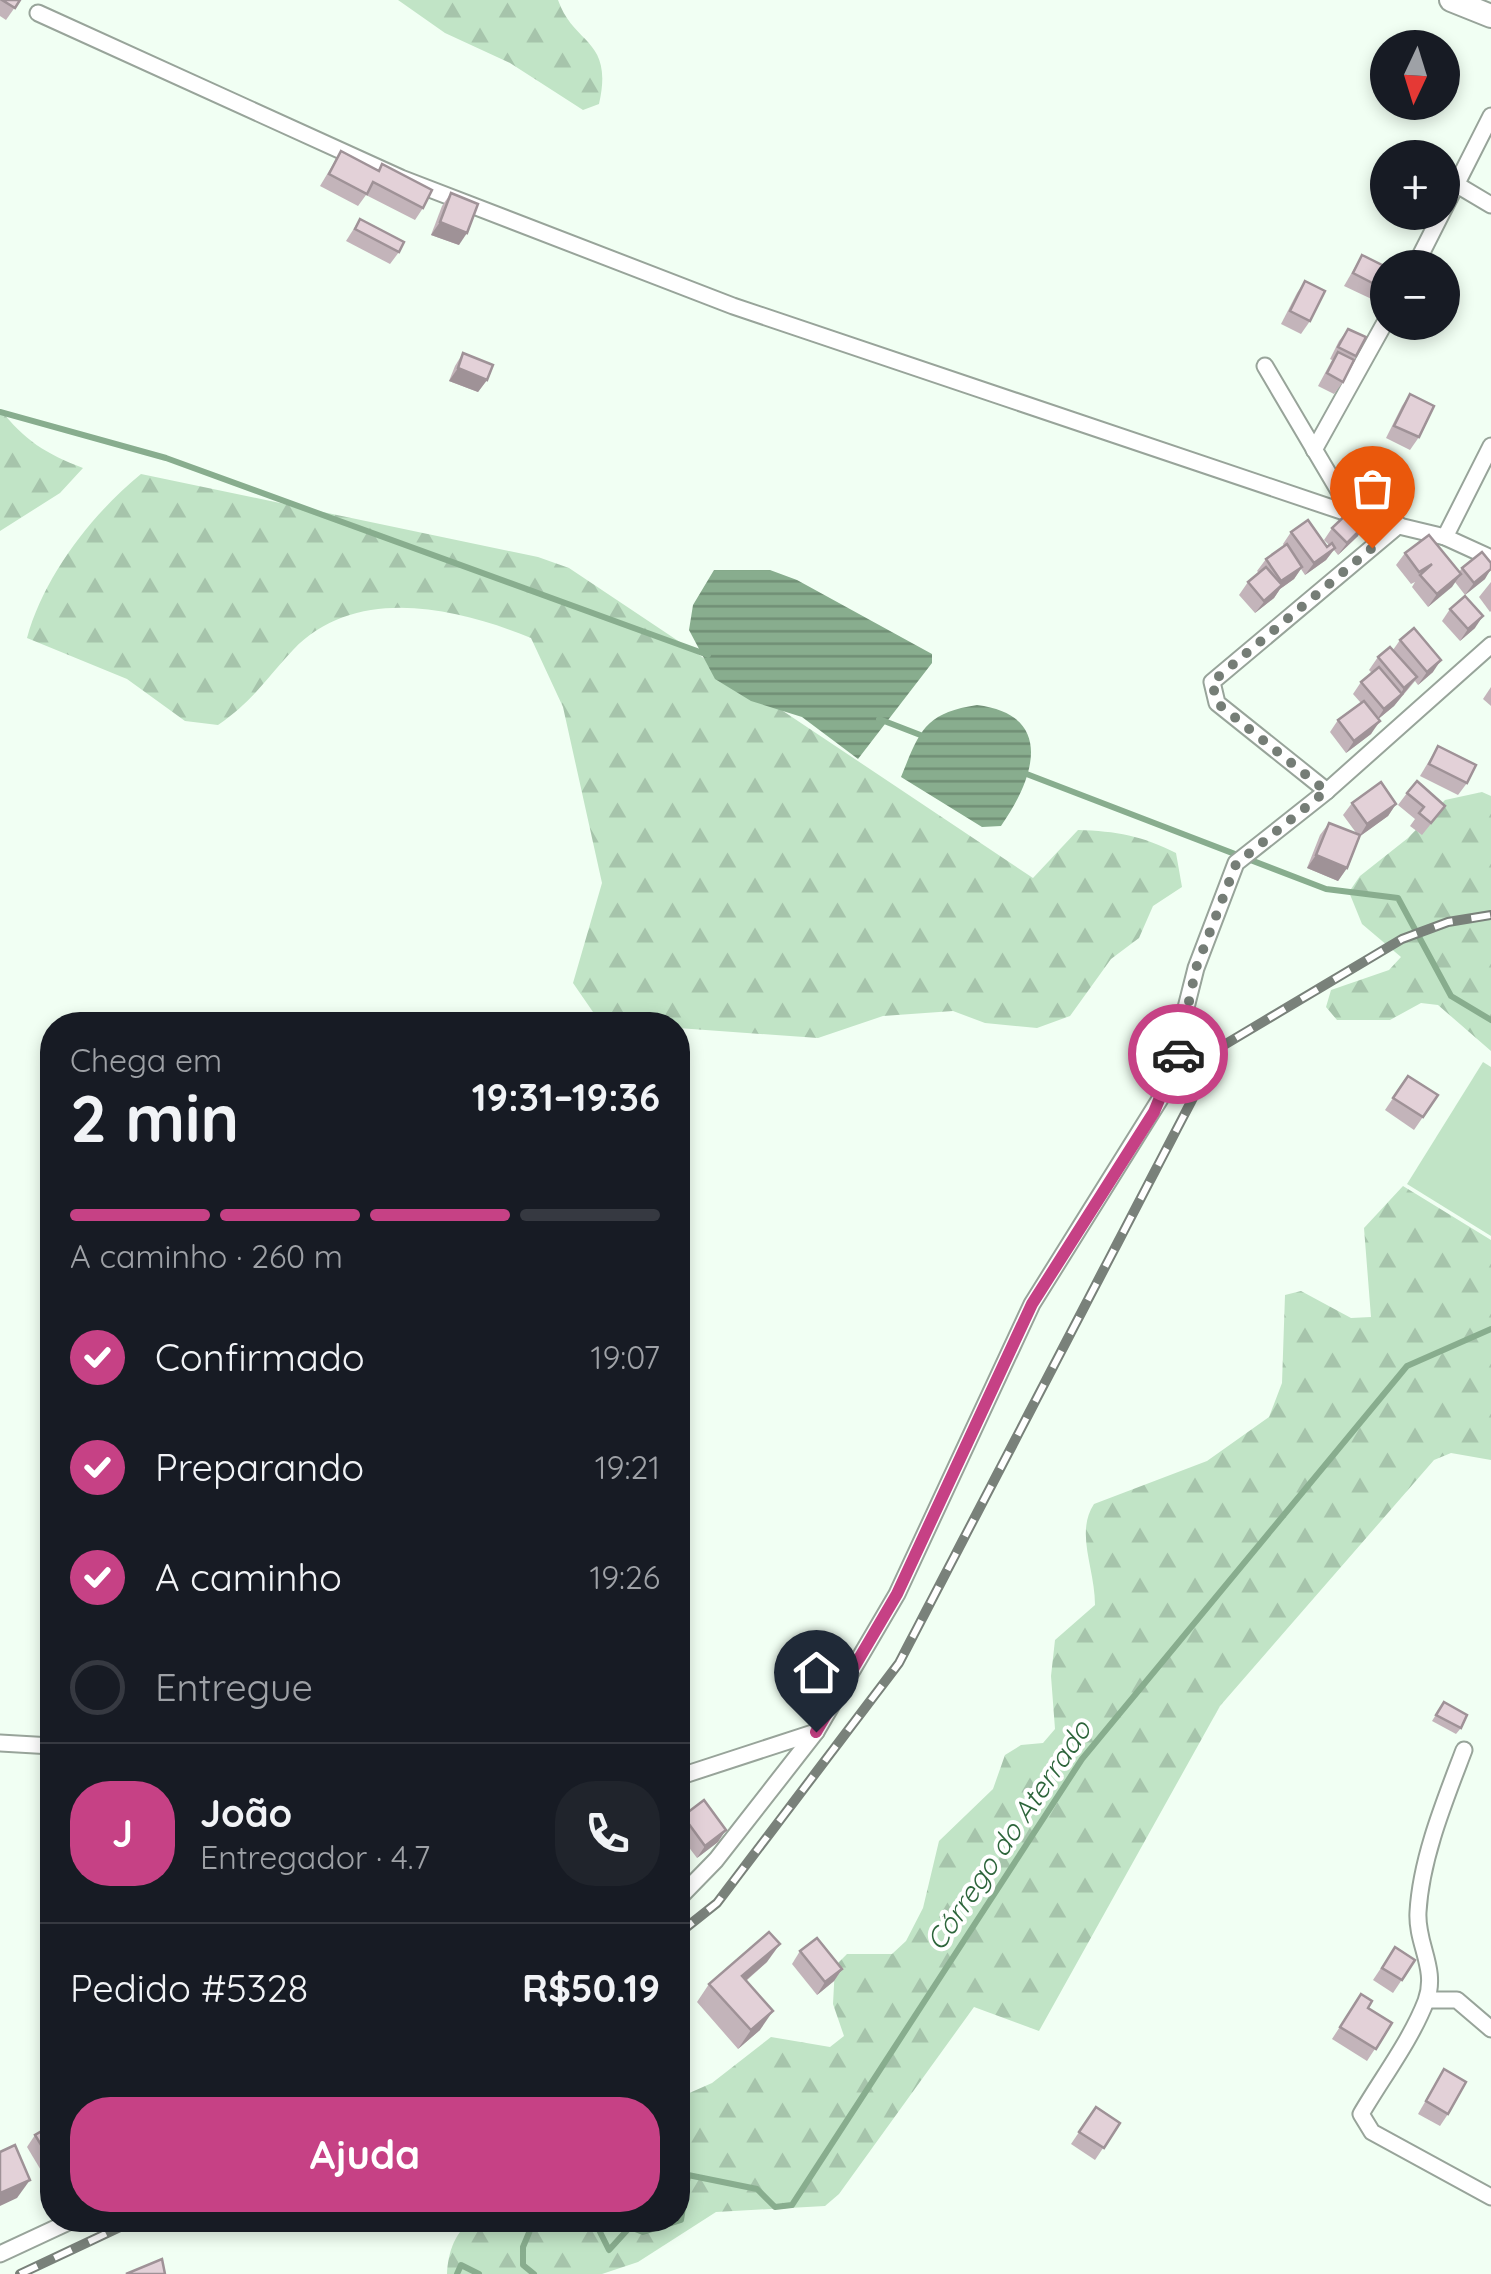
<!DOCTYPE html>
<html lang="pt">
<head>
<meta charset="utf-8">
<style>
	:root { --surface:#171b24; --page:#20242c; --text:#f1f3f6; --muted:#9ea1a6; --line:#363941; --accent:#c64185 }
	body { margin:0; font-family:Quicksand,sans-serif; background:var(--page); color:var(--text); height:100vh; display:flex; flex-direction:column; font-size:38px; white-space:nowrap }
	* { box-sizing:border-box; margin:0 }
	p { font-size:32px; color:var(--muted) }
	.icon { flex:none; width:55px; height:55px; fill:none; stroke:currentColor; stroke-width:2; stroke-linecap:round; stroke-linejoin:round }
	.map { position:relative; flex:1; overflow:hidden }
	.details { position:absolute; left:40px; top:1012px; width:650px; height:1220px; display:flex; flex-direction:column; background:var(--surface); border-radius:40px; box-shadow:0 5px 15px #0003 }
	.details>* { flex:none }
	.needle { width:65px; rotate:184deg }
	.fabs { position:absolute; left:1370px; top:30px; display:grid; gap:20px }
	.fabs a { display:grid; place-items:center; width:90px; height:90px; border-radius:50%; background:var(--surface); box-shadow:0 5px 15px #0003; font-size:50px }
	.pin { position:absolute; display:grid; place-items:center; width:85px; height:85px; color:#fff; margin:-102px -42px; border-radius:50% 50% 50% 0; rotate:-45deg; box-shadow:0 0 10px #0007 }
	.pin .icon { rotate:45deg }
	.courier { position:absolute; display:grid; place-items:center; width:100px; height:100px; margin:-50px; border:8px solid #c64185; border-radius:50%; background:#fff; color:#222; box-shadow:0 2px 12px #0007 }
	.overview em { font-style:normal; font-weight:700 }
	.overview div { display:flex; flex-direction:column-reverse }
	.overview { display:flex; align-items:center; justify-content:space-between; height:170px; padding:0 30px }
	h1 { font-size:65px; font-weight:700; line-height:75px }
	.bar { display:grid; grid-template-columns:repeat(4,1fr); gap:15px 10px; align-content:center; height:120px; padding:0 30px }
	.bar i { height:12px; border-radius:8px; background:var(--line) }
	.bar .current { background:var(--accent) }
	.bar p { grid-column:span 4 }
	.line { display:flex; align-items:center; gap:25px; padding:0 30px; border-top:2px solid var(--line) }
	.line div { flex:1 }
	.round { display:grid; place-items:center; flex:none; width:105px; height:105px; border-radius:40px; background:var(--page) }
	ol { padding:0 30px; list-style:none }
	li { display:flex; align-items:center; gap:30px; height:110px }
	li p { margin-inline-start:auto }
	li .icon { padding:10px; border-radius:50%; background:var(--accent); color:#fff; stroke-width:4 }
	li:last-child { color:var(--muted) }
	li i { width:55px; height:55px; border:5px solid var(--line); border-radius:50% }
	.button { display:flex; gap:20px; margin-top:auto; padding:20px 30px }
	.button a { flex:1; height:115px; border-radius:40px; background:var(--accent); color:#fff; font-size:40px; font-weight:700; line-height:115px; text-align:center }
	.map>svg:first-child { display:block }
	.grass { fill:#c1e4c6 }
	.forest { fill:url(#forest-firs) }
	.water { fill:url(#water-rules) }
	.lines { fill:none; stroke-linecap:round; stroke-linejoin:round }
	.stream { stroke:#88ad8e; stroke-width:6 }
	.street-casing { stroke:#98a49a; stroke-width:19 }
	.secondary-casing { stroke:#98a49a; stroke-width:26 }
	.street { stroke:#fff; stroke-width:15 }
	.secondary { stroke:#fff; stroke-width:22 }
	.rail-casing { stroke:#79817a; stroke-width:10 }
	.rail { stroke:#fff; stroke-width:6; stroke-dasharray:19; stroke-linecap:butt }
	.wall { fill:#c3b4ba }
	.shaded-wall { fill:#9f9297 }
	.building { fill:#e3d1d8; stroke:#9f9297; stroke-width:2.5 }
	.done { stroke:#757d76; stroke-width:10; stroke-dasharray:0 18 }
	.route { stroke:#c64185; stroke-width:12 }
	.labels { text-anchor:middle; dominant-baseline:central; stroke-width:8; stroke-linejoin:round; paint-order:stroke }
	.water-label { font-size:28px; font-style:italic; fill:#2d653b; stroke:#fff }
</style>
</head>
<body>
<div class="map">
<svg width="1491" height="2274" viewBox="0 0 1491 2274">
	<defs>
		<pattern id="forest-firs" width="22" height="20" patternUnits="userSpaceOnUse" patternTransform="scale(2.5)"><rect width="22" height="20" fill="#c1e4c6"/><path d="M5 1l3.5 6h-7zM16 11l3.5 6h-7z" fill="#a6c4ab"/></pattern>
		<pattern id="water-rules" width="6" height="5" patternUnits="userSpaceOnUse" patternTransform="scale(2.5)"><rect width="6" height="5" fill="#88ad8e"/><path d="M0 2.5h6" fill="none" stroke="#708e75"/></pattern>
	</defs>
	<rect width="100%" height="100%" fill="#f1fff3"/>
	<path class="grass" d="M 1483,1062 L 1491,1067 L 1491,1236 L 1407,1184 Z"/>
	<g class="forest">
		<path d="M 398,0 L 558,0 C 574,46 614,38 599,104 L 583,110 L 510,63 L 445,33 Z"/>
		<path d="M 0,409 C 24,440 46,454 83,468 L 60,493 L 0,531 Z"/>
		<path d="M 141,474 L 538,557 L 569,568 L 1033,878 L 1078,830 C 1116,831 1143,836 1176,853 L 1182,887 L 1153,906 L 1139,938 L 1111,959 L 1070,1016 L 1037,1028 L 985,1023 L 953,1011 L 883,1016 L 818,1038 L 678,1028 L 593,1012 L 573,983 L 602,883 L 563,707 L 531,638 C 457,608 356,584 293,650 C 266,679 252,702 218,725 L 185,721 L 127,679 L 27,638 C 44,576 92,514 141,474 Z"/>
		<path d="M 1482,792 L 1491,796 L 1491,1051 L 1438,1005 L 1421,1003 L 1390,1020 L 1337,1020 L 1326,1007 L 1331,990 L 1389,970 L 1401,957 L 1362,924 L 1349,892 L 1360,876 L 1408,838 L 1445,800 Z"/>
		<path d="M 1403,1186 L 1491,1240 L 1491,1460 L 1451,1453 L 1434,1460 L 1220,1706 L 1039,2031 L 974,2007 L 839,2194 L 825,2206 L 716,2212 L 638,2262 L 602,2274 L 447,2274 C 448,2253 455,2229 475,2220 L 678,2220 L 678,2098 L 712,2083 L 771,2037 L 830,2047 L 844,2036 L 833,2004 L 835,1966 L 847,1954 L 892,1954 L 906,1941 L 923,1908 L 939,1841 L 993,1789 L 1005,1755 L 1021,1745 L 1043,1743 L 1055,1729 L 1051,1676 L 1055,1640 L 1095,1605 C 1095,1568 1075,1533 1094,1504 L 1207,1461 L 1269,1417 L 1282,1383 L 1285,1295 L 1301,1291 L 1351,1318 L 1371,1317 L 1364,1228 Z"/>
	</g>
	<g class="water">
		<path d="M 714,570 L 770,570 L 797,580 L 932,654 L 932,663 L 858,759 L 802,717 L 751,701 L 715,679 L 689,630 L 693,605 Z"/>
		<path d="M 977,705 C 1056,715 1034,779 1001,826 L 982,827 L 901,777 C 920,730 925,713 977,705 Z"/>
	</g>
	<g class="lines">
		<g class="stream">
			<path d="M 0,412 L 166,458 L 708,655"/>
			<path d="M 879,719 L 923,736"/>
			<path d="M 1024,773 L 1326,889 L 1398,898 L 1451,996 L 1491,1020"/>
			<path d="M 594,2220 L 609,2250 L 630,2227 L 643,2232 L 681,2220 L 688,2175 L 757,2189 L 775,2207 L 792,2205 L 1082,1759 L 1407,1366 L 1491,1329"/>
			<path d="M 457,2274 L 461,2265 L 479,2274"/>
			<path d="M 534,2274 L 523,2265 L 523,2247 L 531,2228 L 551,2220"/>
		</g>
		<g class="street-casing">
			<g id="street">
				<path d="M 38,13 L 401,178 L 733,306 L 1353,515"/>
				<path d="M 1459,186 L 1491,205"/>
				<path d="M 1414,268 L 1491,116"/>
				<path d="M 1265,366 L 1353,515 L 1445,537 L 1491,558"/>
				<path d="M 1314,450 L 1388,317"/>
				<path d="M 1445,537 L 1491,446"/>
				<path d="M 1327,791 L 1217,703 L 1212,682 L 1399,525"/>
				<path d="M 0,1743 L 52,1746"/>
				<path d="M 1464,1750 C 1445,1800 1421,1858 1418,1912 C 1416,1944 1438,1969 1426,2001 C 1411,2040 1382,2078 1361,2114 L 1372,2132 L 1491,2197"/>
				<path d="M 678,1777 L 816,1732"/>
				<path d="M 678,1899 L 716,1860 L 816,1732 L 897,1594 L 1032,1304 L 1165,1091 L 1196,968 L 1236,863 L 1327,791 L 1491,645"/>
				<path d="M 1427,2000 L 1457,2000 L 1491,2029"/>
				<path d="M 0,2254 L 73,2220"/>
			</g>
		</g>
		<g class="secondary-casing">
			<path id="secondary" d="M 1451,0 L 1491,16"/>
		</g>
		<use href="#street" class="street"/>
		<use href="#secondary" class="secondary"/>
		<g class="rail-casing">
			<g id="rail">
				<path d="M 678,1934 L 717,1903 L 899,1663 L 1219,1048 L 1402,939 L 1448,922 L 1491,915"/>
				<path d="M 20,2274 L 135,2220"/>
			</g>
		</g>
		<use href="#rail" class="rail"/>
	</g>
	<g class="wall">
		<path d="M 0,0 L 20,0 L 6,20 L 0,16 Z"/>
		<path d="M 341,151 L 378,170 L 382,164 L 423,208 L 415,220 L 366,195 L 358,206 L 320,186 Z"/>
		<path d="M 451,193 L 459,245 L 431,235 L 442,206 Z"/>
		<path d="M 360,219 L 399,252 L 390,264 L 346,241 Z"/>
		<path d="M 1362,255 L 1388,268 L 1388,292 L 1380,303 L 1344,286 Z"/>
		<path d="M 1305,281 L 1310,321 L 1301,334 L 1281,324 L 1297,293 Z"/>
		<path d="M 1348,329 L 1366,337 L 1343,382 L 1334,394 L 1318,386 L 1332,360 L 1330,359 L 1339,341 Z"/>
		<path d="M 463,353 L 487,380 L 478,392 L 449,381 L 455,366 Z"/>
		<path d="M 1410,394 L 1419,437 L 1410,450 L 1386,438 L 1402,406 Z"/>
		<path d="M 1332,528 L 1358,536 L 1338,555 L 1334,550 L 1326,560 L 1305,575 L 1301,569 L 1294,579 L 1280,589 L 1274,598 L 1255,613 L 1239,595 L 1248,582 L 1259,573 L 1257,571 L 1266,559 L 1284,546 L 1283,544 L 1291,532 L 1327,547 L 1329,545 L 1324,540 Z"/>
		<path d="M 1405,553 L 1459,572 L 1462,568 L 1485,579 L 1465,595 L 1455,582 L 1428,607 L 1412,587 L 1415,582 L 1411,584 L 1396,565 Z"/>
		<path d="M 1491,582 L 1491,611 L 1490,612 L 1479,597 Z"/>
		<path d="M 1450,609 L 1475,628 L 1460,641 L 1442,621 Z"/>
		<path d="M 1400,640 L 1433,672 L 1418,685 L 1415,681 L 1394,706 L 1378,719 L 1371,734 L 1346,753 L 1330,732 L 1338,720 L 1361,703 L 1353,694 L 1361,682 L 1372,673 L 1369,670 L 1378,657 L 1393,650 Z"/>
		<path d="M 1491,687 L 1491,706 L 1483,699 Z"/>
		<path d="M 1438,746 L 1467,783 L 1458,795 L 1420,776 Z"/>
		<path d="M 1407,793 L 1445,806 L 1422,835 L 1410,826 L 1415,819 L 1398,805 Z"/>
		<path d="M 1352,803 L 1396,804 L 1388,816 L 1360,836 L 1347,868 L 1338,881 L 1307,868 L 1320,835 L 1329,823 L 1357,834 L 1343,815 Z"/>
		<path d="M 1408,1076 L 1438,1095 L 1414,1130 L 1385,1110 Z"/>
		<path d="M 1444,1702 L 1461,1728 L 1456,1734 L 1432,1721 Z"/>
		<path d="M 683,1816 L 718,1842 L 697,1858 L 678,1833 L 678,1823 Z"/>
		<path d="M 1395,1947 L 1415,1960 L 1393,1993 L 1373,1980 Z"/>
		<path d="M 800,1951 L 842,1969 L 834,1981 L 817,1995 L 792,1964 Z"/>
		<path d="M 767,1962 L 746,1981 L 760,2030 L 738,2049 L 697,2002 L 709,1984 Z"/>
		<path d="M 1361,1994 L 1368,2008 L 1392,2023 L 1367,2061 L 1332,2039 Z"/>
		<path d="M 1444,2069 L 1448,2114 L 1440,2126 L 1418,2114 Z"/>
		<path d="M 1096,2107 L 1120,2123 L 1095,2160 L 1071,2144 Z"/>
		<path d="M 52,2125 L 52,2173 L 45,2177 L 27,2147 L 35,2135 Z"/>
	</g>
	<g class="shaded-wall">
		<path d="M 440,222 L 467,233 L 459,245 L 431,235 Z"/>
		<path d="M 458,368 L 487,380 L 478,392 L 449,381 Z"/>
		<path d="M 1366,524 L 1358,536 L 1338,555 L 1347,543 Z"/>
		<path d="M 1335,548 L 1326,560 L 1305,575 L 1314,563 Z"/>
		<path d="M 1302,567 L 1294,579 L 1280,589 L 1274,598 L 1255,613 L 1281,581 Z"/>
		<path d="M 1491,569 L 1485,579 L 1465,595 L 1474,583 Z"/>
		<path d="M 1461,574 L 1452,587 L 1428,607 L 1437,594 Z"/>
		<path d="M 1483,616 L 1475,628 L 1460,641 L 1468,629 Z"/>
		<path d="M 1441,660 L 1433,672 L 1418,685 L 1427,672 Z"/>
		<path d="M 1417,677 L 1394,706 L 1376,721 L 1384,709 L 1398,698 L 1404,688 Z"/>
		<path d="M 1380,721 L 1371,734 L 1346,753 L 1354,741 Z"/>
		<path d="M 1396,804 L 1388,816 L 1359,837 L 1367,824 Z"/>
		<path d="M 1316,855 L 1347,868 L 1338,881 L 1307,868 Z"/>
		<path d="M 726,1830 L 718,1842 L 697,1858 L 705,1846 Z"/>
		<path d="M 780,1944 L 767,1962 L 729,1995 L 742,1976 Z"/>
		<path d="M 842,1969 L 834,1981 L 817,1995 L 825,1982 Z"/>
		<path d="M 773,2011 L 760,2030 L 738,2049 L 751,2030 Z"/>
		<path d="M 30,2180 L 17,2198 L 0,2206 L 0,2193 Z"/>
	</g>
	<g class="building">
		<path d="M 2,0 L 20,0 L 15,8 Z"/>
		<path d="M 341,151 L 379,171 L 382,164 L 432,190 L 423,208 L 373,182 L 367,194 L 329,174 Z"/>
		<path d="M 451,193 L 478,204 L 467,233 L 440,222 Z"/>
		<path d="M 360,219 L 404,242 L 399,252 L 355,229 Z"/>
		<path d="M 1362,255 L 1388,268 L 1388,291 L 1353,273 Z"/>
		<path d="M 1305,281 L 1325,291 L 1310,321 L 1290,311 Z"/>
		<path d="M 1348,329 L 1366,337 L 1356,356 L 1338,347 Z"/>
		<path d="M 1338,352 L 1354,360 L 1343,382 L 1327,373 Z"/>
		<path d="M 463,353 L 493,365 L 487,380 L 458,368 Z"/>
		<path d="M 1410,394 L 1434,406 L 1419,437 L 1394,426 Z"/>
		<path d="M 1352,509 L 1366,524 L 1347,543 L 1332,528 Z"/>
		<path d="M 1308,520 L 1327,547 L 1332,543 L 1335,548 L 1314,563 L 1291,532 Z"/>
		<path d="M 1429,535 L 1461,574 L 1437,594 L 1420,575 L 1432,564 L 1419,572 L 1405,553 Z"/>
		<path d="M 1287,544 L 1302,567 L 1281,581 L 1266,559 Z"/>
		<path d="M 1482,552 L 1491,563 L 1491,569 L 1474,583 L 1462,568 Z"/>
		<path d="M 1266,567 L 1282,585 L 1264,601 L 1248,582 Z"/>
		<path d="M 1465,596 L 1483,616 L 1468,629 L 1450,609 Z"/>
		<path d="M 1414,628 L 1441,660 L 1427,672 L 1400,640 Z"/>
		<path d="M 1390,647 L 1417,677 L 1404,688 L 1378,657 Z"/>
		<path d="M 1379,667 L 1402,694 L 1384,709 L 1361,682 Z"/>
		<path d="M 1364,701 L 1380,721 L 1354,741 L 1338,720 Z"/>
		<path d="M 1438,746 L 1476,765 L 1467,783 L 1429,764 Z"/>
		<path d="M 1417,781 L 1445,806 L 1431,823 L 1419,813 L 1424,807 L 1407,793 Z"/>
		<path d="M 1381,782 L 1396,804 L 1367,824 L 1352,803 Z"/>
		<path d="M 1329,823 L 1360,835 L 1347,868 L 1316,855 Z"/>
		<path d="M 1408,1076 L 1438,1095 L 1423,1117 L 1393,1098 Z"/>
		<path d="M 1444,1702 L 1467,1715 L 1461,1728 L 1436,1715 Z"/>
		<path d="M 704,1800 L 726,1830 L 705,1846 L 683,1816 Z"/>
		<path d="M 769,1932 L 780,1944 L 742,1976 L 773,2011 L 751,2030 L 709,1984 Z"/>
		<path d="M 817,1938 L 842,1969 L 825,1982 L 800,1951 Z"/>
		<path d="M 1395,1947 L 1415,1960 L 1402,1980 L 1382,1968 Z"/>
		<path d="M 1361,1994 L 1372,2001 L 1368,2008 L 1392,2023 L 1376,2049 L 1340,2027 Z"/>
		<path d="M 1444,2069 L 1466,2082 L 1448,2114 L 1426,2101 Z"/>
		<path d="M 1096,2107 L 1120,2123 L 1104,2148 L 1079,2132 Z"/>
		<path d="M 52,2125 L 52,2163 L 35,2135 Z"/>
		<path d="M 15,2145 L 30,2180 L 0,2193 L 0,2152 Z"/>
		<path d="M 162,2259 L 165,2274 L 126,2274 Z"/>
	</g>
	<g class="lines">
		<path class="done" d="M 1178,1054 L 1196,968 L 1236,864 L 1326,791 L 1217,703 L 1212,682 L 1372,548"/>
		<path class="route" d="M 816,1732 L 897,1594 L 1032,1304 L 1154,1112 L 1178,1054"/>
	</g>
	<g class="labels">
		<g class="water-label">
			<text transform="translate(1008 1835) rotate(-56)">Córrego do Aterrado</text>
		</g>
	</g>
</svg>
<div class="fabs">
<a><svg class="needle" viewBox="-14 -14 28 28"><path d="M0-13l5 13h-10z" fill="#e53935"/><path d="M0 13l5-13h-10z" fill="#9ea1a6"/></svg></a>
<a>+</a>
<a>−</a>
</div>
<div class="pin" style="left:1372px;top:548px;background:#ea580c"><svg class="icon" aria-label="bag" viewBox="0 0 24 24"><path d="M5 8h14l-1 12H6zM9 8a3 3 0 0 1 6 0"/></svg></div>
<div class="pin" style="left:816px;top:1732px;background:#1f2937"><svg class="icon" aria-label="home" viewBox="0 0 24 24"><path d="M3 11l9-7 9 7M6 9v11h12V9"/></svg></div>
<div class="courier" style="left:1178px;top:1054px"><svg class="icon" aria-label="car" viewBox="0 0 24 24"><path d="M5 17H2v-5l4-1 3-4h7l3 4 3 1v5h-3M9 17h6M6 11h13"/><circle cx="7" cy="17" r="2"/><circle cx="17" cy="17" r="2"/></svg></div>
<section class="details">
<div class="overview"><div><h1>2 min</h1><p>Chega em</p></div><em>19:31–19:36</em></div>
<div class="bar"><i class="current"></i><i class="current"></i><i class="current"></i><i></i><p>A caminho · 260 m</p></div>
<ol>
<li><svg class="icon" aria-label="check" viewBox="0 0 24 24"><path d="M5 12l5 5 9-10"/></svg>Confirmado<p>19:07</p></li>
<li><svg class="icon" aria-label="check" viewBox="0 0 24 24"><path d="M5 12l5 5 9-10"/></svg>Preparando<p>19:21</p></li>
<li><svg class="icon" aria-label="check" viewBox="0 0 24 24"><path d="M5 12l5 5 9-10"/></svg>A caminho<p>19:26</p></li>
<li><i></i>Entregue</li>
</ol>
<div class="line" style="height:180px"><b class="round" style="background:var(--accent);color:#fff">J</b><div><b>João</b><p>Entregador · 4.7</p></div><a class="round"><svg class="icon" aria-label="phone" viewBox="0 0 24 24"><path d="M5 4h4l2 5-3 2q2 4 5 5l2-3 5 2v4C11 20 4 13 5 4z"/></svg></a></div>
<div class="line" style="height:130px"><div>Pedido #5328</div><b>R$50.19</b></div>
<div class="button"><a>Ajuda</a></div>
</section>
</div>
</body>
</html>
